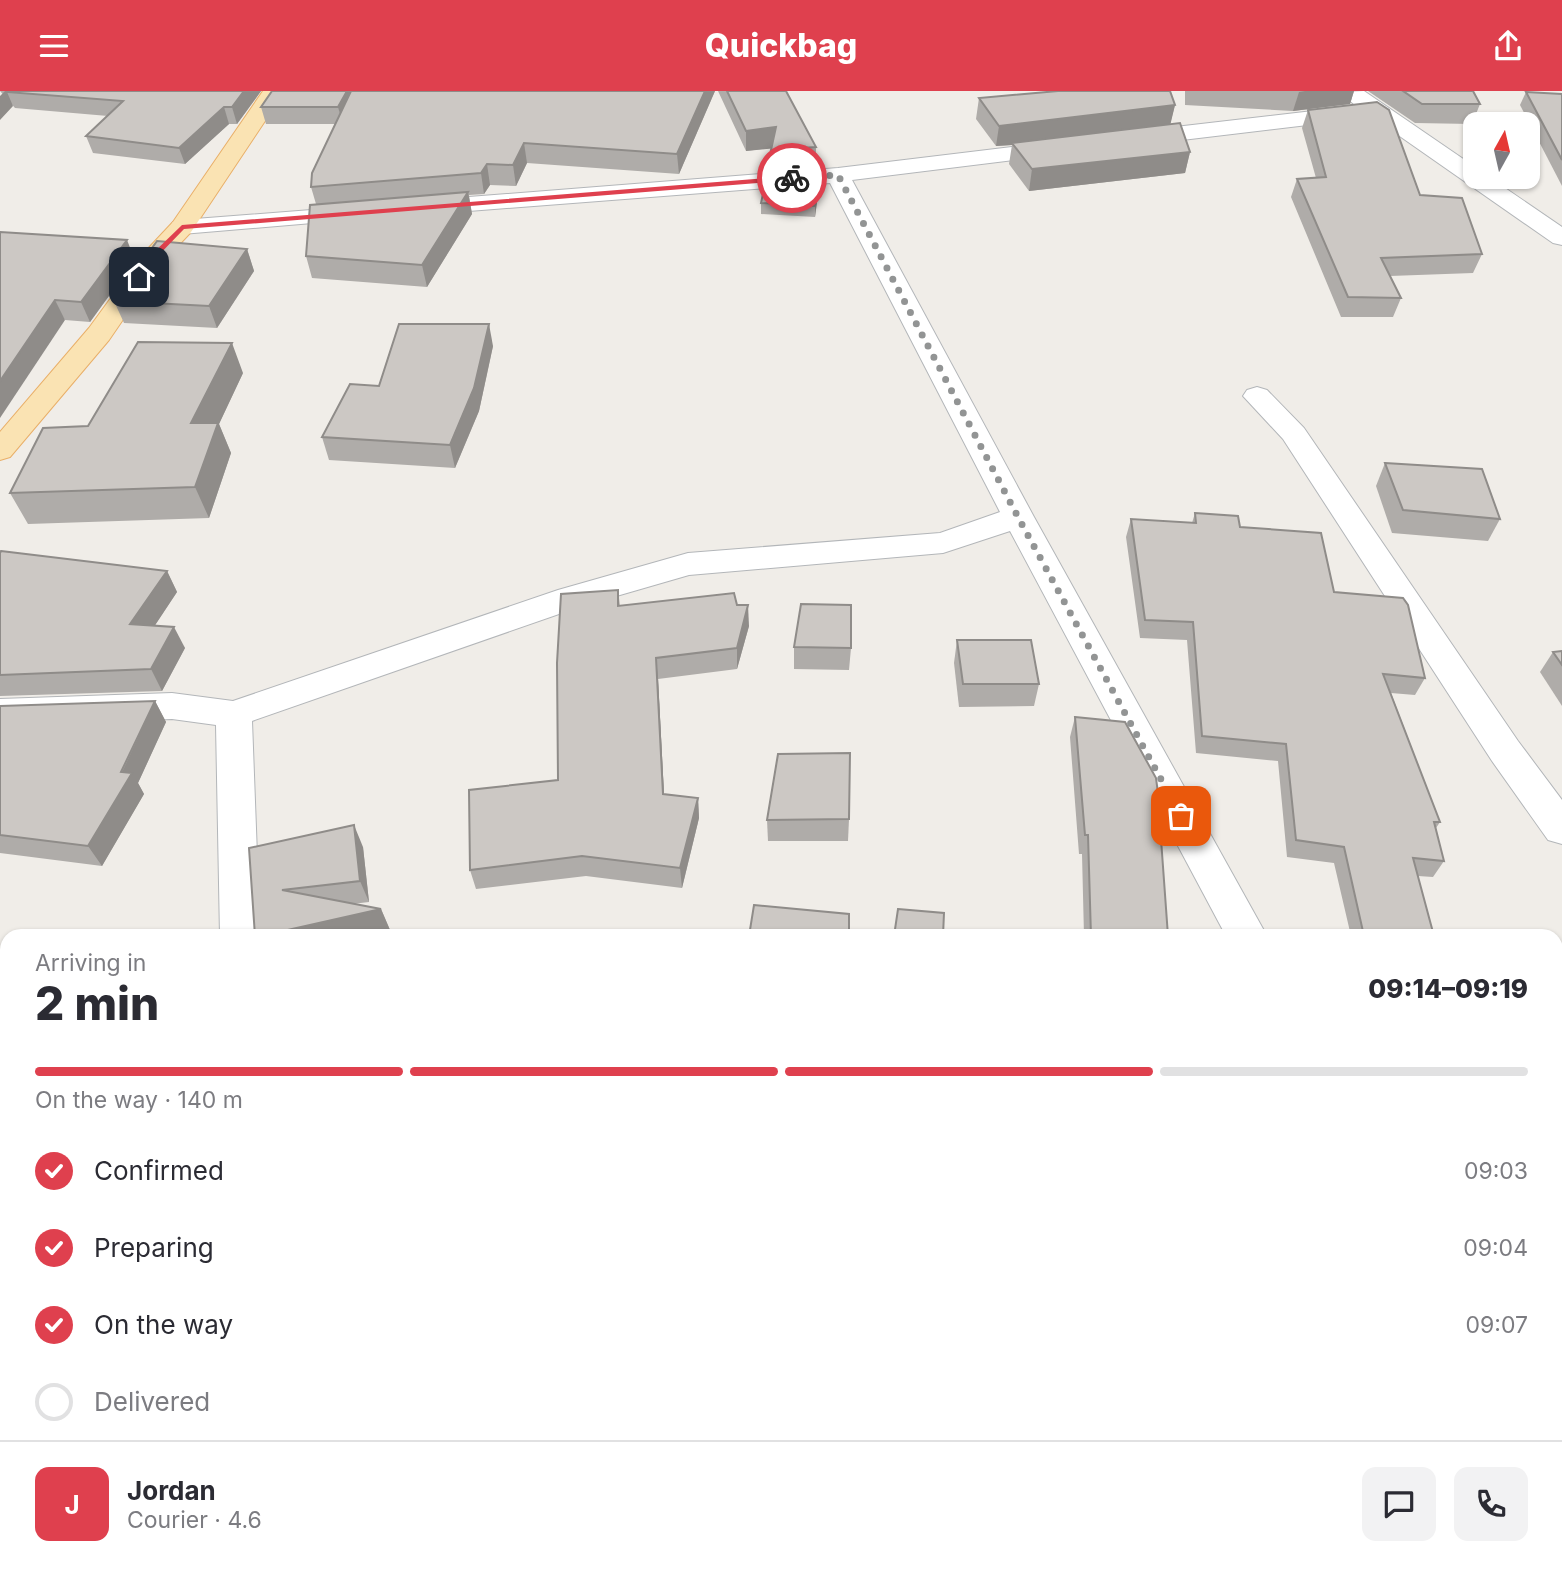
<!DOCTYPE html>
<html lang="en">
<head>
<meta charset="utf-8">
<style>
	:root { --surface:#fff; --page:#f2f2f3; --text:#2b2b33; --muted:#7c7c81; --line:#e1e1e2; --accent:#df404e }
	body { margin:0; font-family:Inter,sans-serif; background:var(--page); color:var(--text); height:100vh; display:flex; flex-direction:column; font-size:26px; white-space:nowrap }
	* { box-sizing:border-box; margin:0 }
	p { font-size:23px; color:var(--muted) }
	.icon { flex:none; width:38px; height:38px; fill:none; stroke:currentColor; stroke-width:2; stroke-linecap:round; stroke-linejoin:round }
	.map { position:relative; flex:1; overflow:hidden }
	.side { position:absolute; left:0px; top:838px; width:1563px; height:653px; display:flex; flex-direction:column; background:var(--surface); border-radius:21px 21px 0 0; box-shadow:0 2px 5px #0004 }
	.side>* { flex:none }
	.needle { width:46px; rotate:8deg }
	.tools { position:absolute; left:1463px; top:21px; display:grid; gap:14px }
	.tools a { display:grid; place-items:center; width:77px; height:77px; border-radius:14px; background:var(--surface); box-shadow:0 2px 5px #0004; font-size:35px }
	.pin { position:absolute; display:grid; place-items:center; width:60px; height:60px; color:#fff; margin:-30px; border-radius:14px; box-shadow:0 4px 10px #0006 }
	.courier { position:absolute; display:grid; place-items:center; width:70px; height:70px; margin:-35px; border:5px solid #df404e; border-radius:50%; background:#fff; color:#222; box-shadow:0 2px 9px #0007 }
	.headline em { font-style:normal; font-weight:800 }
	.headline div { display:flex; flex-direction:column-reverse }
	.headline { display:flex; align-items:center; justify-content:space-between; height:119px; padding:0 35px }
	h1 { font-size:46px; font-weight:800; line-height:52px }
	.bar { display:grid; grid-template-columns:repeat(4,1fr); gap:10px 7px; align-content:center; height:84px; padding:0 35px }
	.bar i { height:9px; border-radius:5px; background:var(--line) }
	.bar .current { background:var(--accent) }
	.bar p { grid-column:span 4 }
	.line { display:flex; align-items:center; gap:18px; padding:0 35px; border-top:2px solid var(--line) }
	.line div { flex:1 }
	.round { display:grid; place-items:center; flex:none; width:74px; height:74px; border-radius:14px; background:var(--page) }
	ol { padding:0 35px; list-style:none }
	li { display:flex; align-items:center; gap:21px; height:77px }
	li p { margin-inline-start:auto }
	li .icon { padding:7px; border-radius:50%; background:var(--accent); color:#fff; stroke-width:4 }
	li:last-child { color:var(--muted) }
	li i { width:38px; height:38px; border:4px solid var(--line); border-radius:50% }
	header { display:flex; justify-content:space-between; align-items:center; height:91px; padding:0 35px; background:var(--accent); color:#fff; font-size:32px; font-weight:800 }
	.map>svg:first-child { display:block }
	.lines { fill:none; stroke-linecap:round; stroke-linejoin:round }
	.minor-casing { stroke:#b3b6b9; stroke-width:2 }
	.major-casing { stroke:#e9af68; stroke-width:2 }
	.minor { fill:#fff; fill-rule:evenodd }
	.major { fill:#fae3b3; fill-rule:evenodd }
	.wall { fill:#afaca9 }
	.shaded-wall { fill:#8f8c89 }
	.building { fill:#ccc8c4; stroke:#8f8c89; stroke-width:2 }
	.route { fill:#df404e }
	.done { stroke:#929494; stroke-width:7; stroke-dasharray:0 12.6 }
</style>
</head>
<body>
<header><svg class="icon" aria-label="menu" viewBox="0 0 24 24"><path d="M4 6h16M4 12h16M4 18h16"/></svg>Quickbag<svg class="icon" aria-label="share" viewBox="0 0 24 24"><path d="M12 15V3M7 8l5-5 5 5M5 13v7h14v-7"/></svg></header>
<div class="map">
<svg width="1562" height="1490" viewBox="0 0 1562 1490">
	<rect width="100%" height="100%" fill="#f0ede8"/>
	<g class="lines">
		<g class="minor-casing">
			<g id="minor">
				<path d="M 1364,0 L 1475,76 L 1475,86 L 1489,86 L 1562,136 L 1562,154 L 1553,152 L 1368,23 L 1358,28 L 1132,55 L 1124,53 L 1121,48 L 1124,43 L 1132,41 L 1356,15 L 1340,1 Z"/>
				<path d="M 1062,50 L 1070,52 L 1073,57 L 1070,62 L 852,89 L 1034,426 L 1267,845 L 1226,845 L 1010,440 L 943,462 L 689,484 L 582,515 L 252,630 L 260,845 L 220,845 L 216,634 L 172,628 L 0,634 L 0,608 L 172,602 L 233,610 L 558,499 L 688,462 L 940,442 L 1000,421 L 830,92 L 418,124 L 409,122 L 406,117 L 409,112 L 418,110 L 838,77 Z"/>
				<path d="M 362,115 L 371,117 L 374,122 L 371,127 L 182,143 L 173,141 L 170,136 L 173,131 L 182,129 Z"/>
				<path d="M 1257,296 L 1267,299 L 1304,337 L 1518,650 L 1562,709 L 1562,753 L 1548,749 L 1492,670 L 1283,348 L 1243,305 L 1247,299 Z"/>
				<path d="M 1562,1095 L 1562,1141 L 1556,1142 L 1556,1096 Z"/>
				<path d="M 7,1384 L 7,1438 L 0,1439 L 0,1385 Z"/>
				<rect x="542" y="1484" width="56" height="6"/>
			</g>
		</g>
		<g class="major-casing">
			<path id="major" d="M 263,0 L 285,0 L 191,141 L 161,173 L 109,249 L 10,366 L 0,369 L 0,341 L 89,237 L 143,163 L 173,131 Z"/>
		</g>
		<use href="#minor" class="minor"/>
		<use href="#major" class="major"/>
	</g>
	<g class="wall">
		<path d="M 0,0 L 261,0 L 237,33 L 229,33 L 185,73 L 93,62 L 86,45 L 108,25 L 15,17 Z"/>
		<path d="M 715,0 L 679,83 L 527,72 L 516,95 L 490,94 L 484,103 L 469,104 L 472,123 L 427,196 L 312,187 L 306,165 L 316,113 L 311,96 L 335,33 L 266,33 L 261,16 Z"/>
		<path d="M 718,0 L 786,0 L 816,56 L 816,76 L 771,80 L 771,57 L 746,60 Z"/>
		<path d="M 1185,0 L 1354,0 L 1350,13 L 1293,20 L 1185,14 Z"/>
		<path d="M 1368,0 L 1473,0 L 1480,13 L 1472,33 L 1415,32 Z"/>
		<path d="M 1526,1 L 1562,3 L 1562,95 L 1520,14 Z"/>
		<path d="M 979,7 L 1175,14 L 1170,33 L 1190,61 L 1185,82 L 1029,100 L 1009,73 L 1012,54 L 996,55 L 976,28 Z"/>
		<path d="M 1308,19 L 1420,104 L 1482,163 L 1473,182 L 1390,185 L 1401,207 L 1393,226 L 1341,226 L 1291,106 L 1297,88 L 1316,87 L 1302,37 Z"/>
		<path d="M 819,95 L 815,126 L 761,123 L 761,112 Z"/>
		<path d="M 0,141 L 135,169 L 90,231 L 65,229 Z"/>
		<path d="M 247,158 L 254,180 L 217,237 L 124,232 L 114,210 Z"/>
		<path d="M 493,255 L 479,320 L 455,377 L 329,369 L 322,346 L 379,295 Z"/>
		<path d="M 243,282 L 219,333 L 231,362 L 209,427 L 28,433 L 10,402 L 88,335 Z"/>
		<path d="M 1385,372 L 1500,428 L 1488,450 L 1392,442 L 1376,395 Z"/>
		<path d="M 1195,422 L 1240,436 L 1334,501 L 1425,587 L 1415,604 L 1391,602 L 1440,731 L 1436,737 L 1444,770 L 1433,786 L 1418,785 L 1434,845 L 1351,845 L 1334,772 L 1287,766 L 1278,670 L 1196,662 L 1187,549 L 1140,547 L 1126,446 L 1131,428 L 1192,432 Z"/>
		<path d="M 0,462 L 167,480 L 177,501 L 155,534 L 185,557 L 162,600 L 0,605 Z"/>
		<path d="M 618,499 L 620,515 L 737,514 L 749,535 L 737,578 L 658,588 L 664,703 L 698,707 L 699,727 L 682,797 L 586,785 L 476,798 L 470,779 L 558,689 Z"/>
		<path d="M 957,549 L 1039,593 L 1034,615 L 959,616 L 954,572 Z"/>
		<path d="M 794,556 L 851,557 L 849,579 L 794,578 Z"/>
		<path d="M 1562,560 L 1562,615 L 1540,581 L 1553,561 Z"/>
		<path d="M 155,610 L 166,631 L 138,692 L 144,703 L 102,775 L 0,762 L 0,615 Z"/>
		<path d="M 1075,626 L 1164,748 L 1161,755 L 1168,845 L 1084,845 L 1082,763 L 1079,763 L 1070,646 Z"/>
		<path d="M 849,728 L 848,750 L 768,750 L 767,729 Z"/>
		<path d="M 363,756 L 369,811 L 352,813 L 381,818 L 390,839 L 362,845 L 255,845 L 249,757 Z"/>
		<path d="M 1562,907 L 1562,1078 L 1556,1078 L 1556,908 Z"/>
		<path d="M 0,1206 L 7,1207 L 7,1377 L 0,1377 Z"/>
		<path d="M 1562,1262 L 1562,1306 L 1556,1293 L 1556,1266 Z"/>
		<path d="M 964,1484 L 1556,1484 L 1562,1490 L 965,1490 Z"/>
	</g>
	<g class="shaded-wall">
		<path d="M 5,0 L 28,0 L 7,1 L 13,15 L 0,29 L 0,5 Z"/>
		<path d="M 244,0 L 261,0 L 237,33 L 232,16 Z"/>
		<path d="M 347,0 L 359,0 L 343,33 L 338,16 Z"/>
		<path d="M 705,0 L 715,0 L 679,83 L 677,63 Z"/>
		<path d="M 1305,0 L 1354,0 L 1350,13 L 1293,20 L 1299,1 Z"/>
		<path d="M 1175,14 L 1170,35 L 1012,52 L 1012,54 L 996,55 L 999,35 Z"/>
		<path d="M 224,16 L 229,33 L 185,73 L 179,57 Z"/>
		<path d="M 776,36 L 776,57 L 746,60 L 746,40 Z"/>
		<path d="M 524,52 L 527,72 L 516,95 L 513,74 Z"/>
		<path d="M 1190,61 L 1185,82 L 1029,100 L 1032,78 Z"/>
		<path d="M 487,73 L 490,94 L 484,103 L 481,82 Z"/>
		<path d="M 820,85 L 819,95 L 815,126 L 815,115 Z"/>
		<path d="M 468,101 L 472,123 L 427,196 L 422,174 Z"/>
		<path d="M 127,149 L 135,169 L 90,231 L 81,211 Z"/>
		<path d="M 247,158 L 254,180 L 217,237 L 209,215 Z"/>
		<path d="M 55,209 L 65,229 L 0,327 L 0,290 Z"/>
		<path d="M 489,233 L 493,255 L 479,320 L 455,377 L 450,354 Z"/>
		<path d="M 232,252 L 243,282 L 219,333 L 231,362 L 209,427 L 195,396 L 191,332 Z"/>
		<path d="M 167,480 L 177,501 L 142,554 L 130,533 Z"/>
		<path d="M 748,514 L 749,535 L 737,578 L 737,557 Z"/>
		<path d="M 174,536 L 185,557 L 162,600 L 151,578 Z"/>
		<path d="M 656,567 L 658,588 L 665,723 L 663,703 Z"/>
		<path d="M 155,610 L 166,631 L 138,692 L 144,703 L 102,775 L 88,755 Z"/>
		<path d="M 698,707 L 699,727 L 682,797 L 680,777 Z"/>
		<path d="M 354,734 L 363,756 L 369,811 L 360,790 Z"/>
		<path d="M 381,818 L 390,839 L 362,845 L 261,845 Z"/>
		<path d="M 517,1484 L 526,1484 L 526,1490 L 518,1490 Z"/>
	</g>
	<g class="building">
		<path d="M 8,0 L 244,0 L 232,16 L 224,16 L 179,57 L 86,45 L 123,10 L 7,1 Z"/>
		<path d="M 272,0 L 347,0 L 338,16 L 261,16 Z"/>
		<path d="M 351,0 L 705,0 L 677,63 L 524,52 L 513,74 L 487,73 L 481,82 L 311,96 L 312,82 Z"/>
		<path d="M 727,0 L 786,0 L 816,56 L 771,59 L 776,36 L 746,40 Z"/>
		<path d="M 1058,0 L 1170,0 L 1175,14 L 999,35 L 979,7 Z"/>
		<path d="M 1403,0 L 1473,0 L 1480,13 L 1422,13 Z"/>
		<path d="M 1526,1 L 1562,3 L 1562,69 Z"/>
		<path d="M 1377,11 L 1389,19 L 1420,104 L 1462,107 L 1482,163 L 1381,167 L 1401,207 L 1348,206 L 1297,88 L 1326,86 L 1308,19 Z"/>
		<path d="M 1180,32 L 1190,61 L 1032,78 L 1012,52 Z"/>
		<path d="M 820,85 L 815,115 L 761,112 L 766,89 Z"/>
		<path d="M 468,101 L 422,174 L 306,165 L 310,114 Z"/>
		<path d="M 0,141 L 127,149 L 81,211 L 55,209 L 0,290 Z"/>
		<path d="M 157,150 L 247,158 L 209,215 L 114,210 Z"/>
		<path d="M 399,233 L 489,233 L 474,297 L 450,354 L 322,346 L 350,293 L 379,295 Z"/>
		<path d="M 138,251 L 232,252 L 191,332 L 218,332 L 195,396 L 10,402 L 43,337 L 88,335 Z"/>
		<path d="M 1385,372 L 1482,378 L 1500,428 L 1403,419 Z"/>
		<path d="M 1195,422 L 1238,425 L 1240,436 L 1321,442 L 1334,501 L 1403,507 L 1408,514 L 1425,587 L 1383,583 L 1440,731 L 1434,731 L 1444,770 L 1413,767 L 1434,845 L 1364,845 L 1344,756 L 1296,749 L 1286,653 L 1202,645 L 1193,531 L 1145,529 L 1131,428 L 1196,432 Z"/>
		<path d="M 1,460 L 167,480 L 130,533 L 174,536 L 151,578 L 0,584 L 0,462 Z"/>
		<path d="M 618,499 L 618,515 L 734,502 L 737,514 L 748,514 L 737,557 L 656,567 L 663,703 L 698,707 L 680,777 L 582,765 L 470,779 L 469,699 L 558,689 L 557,572 L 561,503 Z"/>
		<path d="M 801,513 L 851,514 L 851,557 L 794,556 Z"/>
		<path d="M 957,549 L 1031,549 L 1039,593 L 963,593 Z"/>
		<path d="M 1562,560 L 1562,574 L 1553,561 Z"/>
		<path d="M 155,610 L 121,681 L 132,682 L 88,755 L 0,744 L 0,615 Z"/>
		<path d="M 1075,626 L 1125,631 L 1156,687 L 1164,748 L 1161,748 L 1168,845 L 1091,845 L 1088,744 L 1085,744 Z"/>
		<path d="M 850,662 L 849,728 L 767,729 L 778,663 Z"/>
		<path d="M 354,734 L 360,790 L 282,799 L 381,818 L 261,845 L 255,845 L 249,757 Z"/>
		<path d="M 754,814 L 849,823 L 849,845 L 749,845 Z"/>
		<path d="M 898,818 L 944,822 L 943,845 L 894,845 Z"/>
		<path d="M 1562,907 L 1562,1054 L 1560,1049 L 1556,1049 L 1556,908 Z"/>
		<path d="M 0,1206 L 7,1207 L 7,1369 L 0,1368 Z"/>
		<path d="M 1556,1403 L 1562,1403 L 1562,1490 L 973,1490 L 972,1484 L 1556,1484 Z"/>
		<path d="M 362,1484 L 517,1484 L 518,1490 L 362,1490 Z"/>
		<path d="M 681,1485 L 714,1490 L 680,1490 Z"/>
	</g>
	<path class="route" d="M 792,85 L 795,89 L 184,138 L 154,169 L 141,188 L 135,186 L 149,166 L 182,134 Z"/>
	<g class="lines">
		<path class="done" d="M 792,87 L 838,84 L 1018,426 L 1181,725"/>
	</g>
</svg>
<div class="tools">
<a><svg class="needle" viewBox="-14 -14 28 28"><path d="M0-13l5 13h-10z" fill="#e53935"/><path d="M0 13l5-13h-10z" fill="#7c7c81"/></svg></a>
</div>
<div class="pin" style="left:1181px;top:725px;background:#ea580c"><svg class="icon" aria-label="bag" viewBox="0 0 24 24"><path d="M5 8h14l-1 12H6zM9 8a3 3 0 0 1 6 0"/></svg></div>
<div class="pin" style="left:139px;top:186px;background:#1f2937"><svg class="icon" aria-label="home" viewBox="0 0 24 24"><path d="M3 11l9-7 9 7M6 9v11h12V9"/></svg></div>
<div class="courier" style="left:792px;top:87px"><svg class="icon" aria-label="bike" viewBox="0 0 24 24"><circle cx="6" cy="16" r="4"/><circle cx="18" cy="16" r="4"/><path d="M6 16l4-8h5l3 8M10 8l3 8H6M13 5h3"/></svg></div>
<section class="side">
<div class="headline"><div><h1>2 min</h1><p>Arriving in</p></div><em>09:14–09:19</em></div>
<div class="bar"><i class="current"></i><i class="current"></i><i class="current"></i><i></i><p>On the way · 140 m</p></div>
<ol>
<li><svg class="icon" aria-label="check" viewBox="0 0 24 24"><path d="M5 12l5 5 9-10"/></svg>Confirmed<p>09:03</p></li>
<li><svg class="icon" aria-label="check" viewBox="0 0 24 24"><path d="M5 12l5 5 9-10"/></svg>Preparing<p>09:04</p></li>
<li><svg class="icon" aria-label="check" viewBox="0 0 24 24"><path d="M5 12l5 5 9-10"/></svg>On the way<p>09:07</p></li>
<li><i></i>Delivered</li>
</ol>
<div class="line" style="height:126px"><b class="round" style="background:var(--accent);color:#fff">J</b><div><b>Jordan</b><p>Courier · 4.6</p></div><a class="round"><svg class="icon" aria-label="chat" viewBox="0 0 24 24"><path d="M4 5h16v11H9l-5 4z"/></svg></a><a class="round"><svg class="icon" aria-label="phone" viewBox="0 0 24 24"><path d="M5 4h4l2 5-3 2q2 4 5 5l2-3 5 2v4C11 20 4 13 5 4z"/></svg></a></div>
</section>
</div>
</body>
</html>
